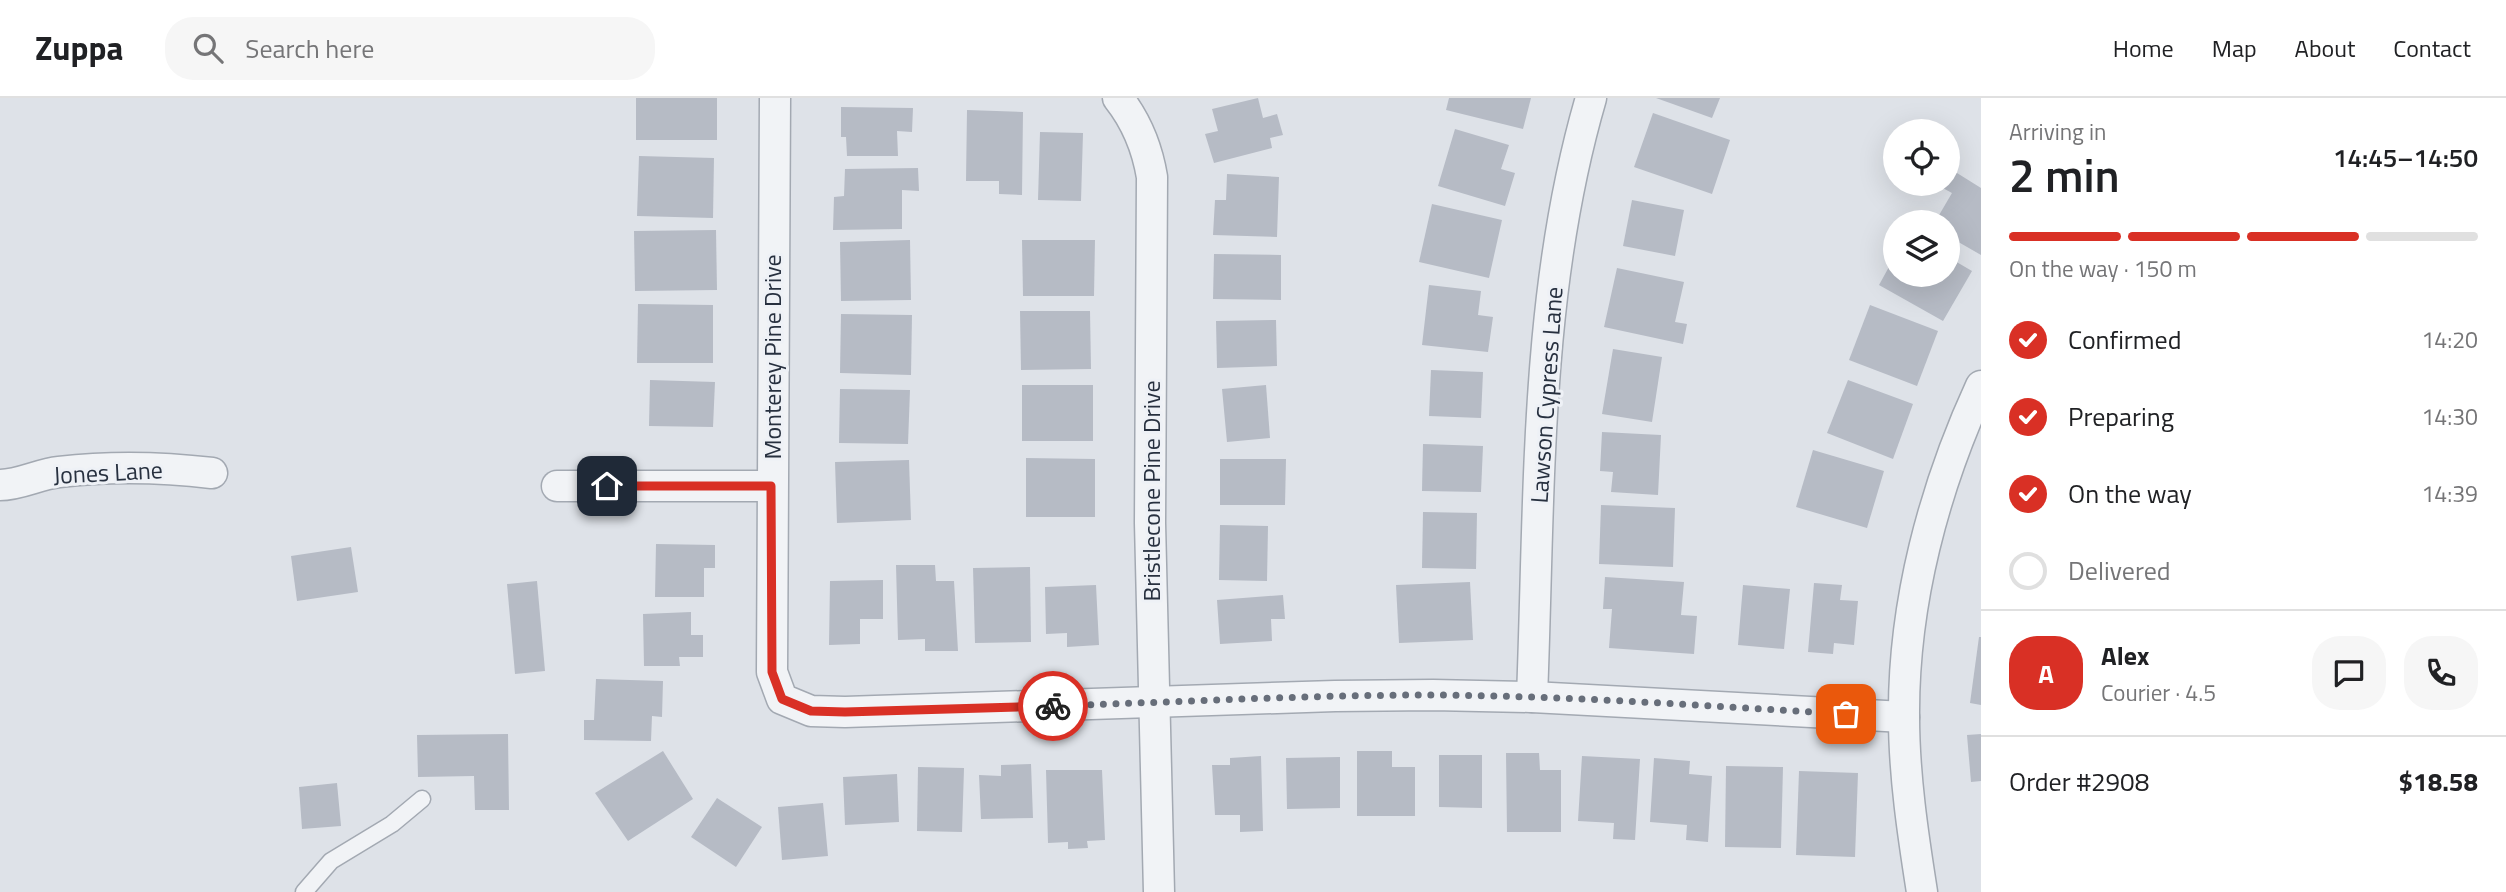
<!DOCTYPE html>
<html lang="en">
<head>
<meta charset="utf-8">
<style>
	:root { --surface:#fff; --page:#f6f6f6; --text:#202124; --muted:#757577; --line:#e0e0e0; --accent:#d93025 }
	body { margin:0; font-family:"Titillium Web",sans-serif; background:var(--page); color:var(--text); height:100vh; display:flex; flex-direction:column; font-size:26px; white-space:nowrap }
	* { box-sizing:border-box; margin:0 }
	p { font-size:23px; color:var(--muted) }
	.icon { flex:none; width:38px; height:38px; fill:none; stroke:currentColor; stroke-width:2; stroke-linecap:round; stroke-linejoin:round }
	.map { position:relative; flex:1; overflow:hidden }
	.drawer { display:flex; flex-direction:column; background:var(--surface); width:525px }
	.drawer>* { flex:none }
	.tools { position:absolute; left:1883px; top:21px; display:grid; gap:14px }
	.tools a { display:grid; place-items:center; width:77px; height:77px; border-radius:50%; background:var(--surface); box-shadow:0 7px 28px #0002; font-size:35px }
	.pin { position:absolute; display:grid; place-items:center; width:60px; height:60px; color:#fff; margin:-30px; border-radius:14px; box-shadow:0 4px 10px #0006 }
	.courier { position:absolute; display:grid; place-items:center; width:70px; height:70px; margin:-35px; border:5px solid #d93025; border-radius:50%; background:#fff; color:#222; box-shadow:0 2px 9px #0007 }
	.headline em { font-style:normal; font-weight:600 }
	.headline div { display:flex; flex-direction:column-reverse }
	.headline { display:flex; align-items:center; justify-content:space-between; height:119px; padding:0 28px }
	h1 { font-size:46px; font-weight:600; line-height:52px }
	.bar { display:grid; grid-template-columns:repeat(4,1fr); gap:10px 7px; align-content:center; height:84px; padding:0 28px }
	.bar i { height:9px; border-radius:5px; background:var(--line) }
	.bar .current { background:var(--accent) }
	.bar p { grid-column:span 4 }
	.line { display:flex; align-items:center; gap:18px; padding:0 28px; border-top:2px solid var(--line) }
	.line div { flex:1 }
	.round { display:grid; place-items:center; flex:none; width:74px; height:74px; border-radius:28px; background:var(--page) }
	ol { padding:0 28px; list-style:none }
	li { display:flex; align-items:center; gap:21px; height:77px }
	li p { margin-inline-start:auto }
	li .icon { padding:7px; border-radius:50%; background:var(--accent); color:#fff; stroke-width:4 }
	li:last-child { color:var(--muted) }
	li i { width:38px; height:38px; border:4px solid var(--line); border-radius:50% }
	header { display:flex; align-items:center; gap:42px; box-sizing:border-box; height:98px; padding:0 35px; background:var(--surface); border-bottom:2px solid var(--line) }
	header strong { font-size:33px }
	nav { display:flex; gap:38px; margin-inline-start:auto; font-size:24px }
	.search { width:490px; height:63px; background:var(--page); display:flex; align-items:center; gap:18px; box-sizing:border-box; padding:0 24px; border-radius:28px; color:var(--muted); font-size:26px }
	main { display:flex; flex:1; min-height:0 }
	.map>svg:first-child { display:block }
	.building { fill:#b6bbc5 }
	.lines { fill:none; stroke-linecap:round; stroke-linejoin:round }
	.lane-casing { stroke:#a3a9b2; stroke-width:19 }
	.street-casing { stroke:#a3a9b2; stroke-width:33 }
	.lane { stroke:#f1f3f6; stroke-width:16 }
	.street { stroke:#f1f3f6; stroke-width:30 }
	.done { stroke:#676e7a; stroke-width:7; stroke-dasharray:0 12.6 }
	.route { stroke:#d93025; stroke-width:9 }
	.labels { text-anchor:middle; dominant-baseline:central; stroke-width:6; stroke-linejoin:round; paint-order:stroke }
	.street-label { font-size:24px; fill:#27303f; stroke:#eef1f6 }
</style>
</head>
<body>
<header>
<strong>Zuppa</strong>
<div class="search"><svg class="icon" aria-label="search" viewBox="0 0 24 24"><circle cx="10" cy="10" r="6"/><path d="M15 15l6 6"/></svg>Search here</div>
<nav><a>Home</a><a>Map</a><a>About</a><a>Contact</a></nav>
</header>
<main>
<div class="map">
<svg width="1981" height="794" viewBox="0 0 1981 794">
	<rect width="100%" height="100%" fill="#dee2e8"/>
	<g class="building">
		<rect x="636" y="0" width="81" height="42"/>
		<path d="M 1258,0 L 1263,20 L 1277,16 L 1283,37 L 1270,40 L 1272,50 L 1214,65 L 1205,36 L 1218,33 L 1212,11 Z"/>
		<path d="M 1449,0 L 1531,0 L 1523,31 L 1446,12 Z"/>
		<path d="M 1656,0 L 1720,0 L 1712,20 Z"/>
		<path d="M 841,9 L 913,10 L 912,34 L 897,33 L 898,58 L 847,58 L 846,39 L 841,39 Z"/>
		<path d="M 967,12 L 1023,14 L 1022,97 L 999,96 L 999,83 L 966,83 Z"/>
		<path d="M 1653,15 L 1730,42 L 1712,96 L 1634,69 Z"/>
		<path d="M 1455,31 L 1509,47 L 1501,71 L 1515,75 L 1505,108 L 1438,88 Z"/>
		<path d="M 1040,34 L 1083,35 L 1081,103 L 1038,102 Z"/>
		<path d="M 639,58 L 714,60 L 713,120 L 637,118 Z"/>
		<path d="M 918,70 L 919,93 L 902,92 L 902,131 L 833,132 L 834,99 L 844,98 L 845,71 Z"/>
		<path d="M 1949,70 L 1981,90 L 1981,157 L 1948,138 L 1948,124 L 1935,124 L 1952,95 L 1939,88 L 1940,86 L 1948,86 Z"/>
		<path d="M 1227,76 L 1279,79 L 1277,139 L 1213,137 L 1215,102 L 1226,102 Z"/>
		<path d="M 1632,102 L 1684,112 L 1675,158 L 1623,148 Z"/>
		<path d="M 1432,106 L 1502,122 L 1489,180 L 1419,164 Z"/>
		<path d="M 716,132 L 717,192 L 635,193 L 634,133 Z"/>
		<path d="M 910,142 L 911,202 L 841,203 L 840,144 Z"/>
		<path d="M 1022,142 L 1095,142 L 1094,198 L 1023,198 Z"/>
		<path d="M 1214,156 L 1281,157 L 1281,202 L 1213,201 Z"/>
		<path d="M 1895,158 L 1895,177 L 1948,177 L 1948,159 L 1972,173 L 1943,223 L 1879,187 Z"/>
		<path d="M 1617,170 L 1684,184 L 1675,224 L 1687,226 L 1683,246 L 1604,229 Z"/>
		<path d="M 1429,187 L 1481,193 L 1478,217 L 1493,219 L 1488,254 L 1422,247 Z"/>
		<path d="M 638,206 L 713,207 L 713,265 L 637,265 Z"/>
		<path d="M 1870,207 L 1938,233 L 1917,288 L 1849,262 Z"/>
		<path d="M 1020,213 L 1090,213 L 1091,271 L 1021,272 Z"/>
		<path d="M 841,216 L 912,217 L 911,277 L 840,275 Z"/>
		<path d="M 1276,222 L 1277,268 L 1217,270 L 1216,223 Z"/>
		<path d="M 1613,251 L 1662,259 L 1652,324 L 1602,316 Z"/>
		<path d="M 1431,272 L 1483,274 L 1481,320 L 1429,318 Z"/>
		<path d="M 650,282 L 715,284 L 713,329 L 649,328 Z"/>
		<path d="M 1848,282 L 1913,306 L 1893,361 L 1827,335 Z"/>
		<rect x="1022" y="287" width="71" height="56"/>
		<path d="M 1266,287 L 1270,340 L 1227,344 L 1222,291 Z"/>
		<path d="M 840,291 L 910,292 L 908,346 L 839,345 Z"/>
		<path d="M 1602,334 L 1661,337 L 1658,397 L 1611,394 L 1613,374 L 1600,373 Z"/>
		<path d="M 1423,346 L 1483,348 L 1481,394 L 1422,393 Z"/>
		<path d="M 1813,352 L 1884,373 L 1867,430 L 1796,409 Z"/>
		<path d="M 1026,360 L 1095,361 L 1095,419 L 1026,419 Z"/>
		<path d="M 1220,361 L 1286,361 L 1285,407 L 1220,407 Z"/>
		<path d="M 909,362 L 911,422 L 837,425 L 835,364 Z"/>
		<path d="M 1601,407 L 1675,410 L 1673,469 L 1599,466 Z"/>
		<path d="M 1423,414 L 1477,415 L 1476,471 L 1422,470 Z"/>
		<path d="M 1220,427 L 1268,428 L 1267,483 L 1219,482 Z"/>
		<path d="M 656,446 L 715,447 L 715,470 L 704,470 L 704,499 L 655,499 Z"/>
		<path d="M 351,449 L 358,494 L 297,503 L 291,458 Z"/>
		<path d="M 896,467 L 935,467 L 936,483 L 954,483 L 958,553 L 925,553 L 925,541 L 898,542 Z"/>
		<path d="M 1030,469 L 1031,544 L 975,545 L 973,470 Z"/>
		<path d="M 1605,479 L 1684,484 L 1681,517 L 1697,518 L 1694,556 L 1609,550 L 1612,511 L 1603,511 Z"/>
		<path d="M 883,482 L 883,521 L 860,521 L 860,546 L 829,547 L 830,483 Z"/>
		<path d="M 537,483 L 545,573 L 515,576 L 507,486 Z"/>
		<path d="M 1470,484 L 1473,542 L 1399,545 L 1396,487 Z"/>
		<path d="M 1814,485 L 1842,487 L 1840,502 L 1858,503 L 1854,547 L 1834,545 L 1833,556 L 1808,554 Z"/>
		<path d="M 1096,487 L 1099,547 L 1067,549 L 1067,535 L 1046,536 L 1045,489 Z"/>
		<path d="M 1743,487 L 1790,491 L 1784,551 L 1738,547 Z"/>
		<path d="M 1283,497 L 1285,521 L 1271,521 L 1272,543 L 1220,546 L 1217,502 Z"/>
		<path d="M 691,514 L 691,537 L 703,537 L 703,559 L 679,559 L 680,568 L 644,568 L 643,516 Z"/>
		<path d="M 1979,539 L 1981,539 L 1981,607 L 1970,605 Z"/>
		<path d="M 596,581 L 663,583 L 662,619 L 652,618 L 651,643 L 584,642 L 584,622 L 594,622 Z"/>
		<path d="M 508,636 L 509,712 L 475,712 L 474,678 L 418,679 L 417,637 Z"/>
		<path d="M 1981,636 L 1981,683 L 1971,684 L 1967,637 Z"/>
		<path d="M 663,653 L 693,701 L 628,743 L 595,695 Z"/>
		<path d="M 1357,653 L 1392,653 L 1392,669 L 1415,669 L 1415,718 L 1357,718 Z"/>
		<path d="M 1506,655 L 1539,655 L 1540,672 L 1561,672 L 1561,734 L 1507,734 Z"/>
		<path d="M 1439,657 L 1482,657 L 1482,710 L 1439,709 Z"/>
		<path d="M 1261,658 L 1263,733 L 1240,734 L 1240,717 L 1215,717 L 1212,667 L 1230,667 L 1230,660 Z"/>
		<path d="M 1582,658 L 1640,661 L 1635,742 L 1613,741 L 1614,725 L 1578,723 Z"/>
		<path d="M 1340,659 L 1340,710 L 1287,711 L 1286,660 Z"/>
		<path d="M 1654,660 L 1690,663 L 1689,676 L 1712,678 L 1708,744 L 1686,742 L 1687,727 L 1650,724 Z"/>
		<path d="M 1031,666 L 1033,720 L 981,721 L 979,677 L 1001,678 L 1001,667 Z"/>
		<path d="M 1726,668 L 1783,669 L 1781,750 L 1725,749 Z"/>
		<path d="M 918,669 L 964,670 L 962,734 L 917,733 Z"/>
		<path d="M 1046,672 L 1102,672 L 1105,742 L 1087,743 L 1088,750 L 1068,751 L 1068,744 L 1048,745 Z"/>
		<path d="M 1799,673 L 1858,675 L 1855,759 L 1796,757 Z"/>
		<path d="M 897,676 L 899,724 L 845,727 L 843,679 Z"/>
		<path d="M 337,685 L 341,728 L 302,731 L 299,689 Z"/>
		<path d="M 717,700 L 762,729 L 736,769 L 691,739 Z"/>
		<path d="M 823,705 L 828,758 L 782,762 L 778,709 Z"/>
	</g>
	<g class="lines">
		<g class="lane-casing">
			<path id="lane" d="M 304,794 L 331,763 L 392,726 L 422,701"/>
		</g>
		<g class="street-casing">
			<g id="street">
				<path d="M 775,0 L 772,574 L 782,601 L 811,613 L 845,614 L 1335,598 L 1433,597 L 1532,599 L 1904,619"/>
				<path d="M 1118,0 C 1137,24 1147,49 1152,79 L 1150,425 L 1159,794"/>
				<path d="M 0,387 C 20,387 39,376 59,374 C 109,368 162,369 212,375"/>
				<path d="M 557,388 L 771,388"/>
				<path d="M 1532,599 C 1540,398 1534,195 1591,0"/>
				<path d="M 1922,794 C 1913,737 1904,677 1904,619 C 1903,505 1934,390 1981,288"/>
			</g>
		</g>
		<use href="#lane" class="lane"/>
		<use href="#street" class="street"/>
	</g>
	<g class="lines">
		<path class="done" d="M 1053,608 C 1180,604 1307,597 1434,597 C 1571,598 1709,608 1846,616"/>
		<path class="route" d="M 607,388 L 771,388 L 772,574 L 782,601 L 811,613 L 845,614 L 1053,608"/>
	</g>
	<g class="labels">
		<g class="street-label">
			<text transform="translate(772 259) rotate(-90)">Monterey Pine Drive</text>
			<text transform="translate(1546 297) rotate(-86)">Lawson Cypress Lane</text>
			<text transform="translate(108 374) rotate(-3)">Jones Lane</text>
			<text transform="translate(1151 393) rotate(-90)">Bristlecone Pine Drive</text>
		</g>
	</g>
</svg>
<div class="tools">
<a><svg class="icon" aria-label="locate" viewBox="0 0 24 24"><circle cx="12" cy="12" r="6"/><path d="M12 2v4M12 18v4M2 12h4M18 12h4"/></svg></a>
<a><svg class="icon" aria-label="layers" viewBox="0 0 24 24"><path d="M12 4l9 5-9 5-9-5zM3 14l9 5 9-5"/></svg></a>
</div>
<div class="pin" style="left:1846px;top:616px;background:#ea580c"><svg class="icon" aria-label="bag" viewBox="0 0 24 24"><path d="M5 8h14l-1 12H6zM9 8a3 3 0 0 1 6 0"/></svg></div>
<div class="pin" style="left:607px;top:388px;background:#1f2937"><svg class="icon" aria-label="home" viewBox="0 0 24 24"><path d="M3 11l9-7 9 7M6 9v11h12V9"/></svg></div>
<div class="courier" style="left:1053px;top:608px"><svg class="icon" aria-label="bike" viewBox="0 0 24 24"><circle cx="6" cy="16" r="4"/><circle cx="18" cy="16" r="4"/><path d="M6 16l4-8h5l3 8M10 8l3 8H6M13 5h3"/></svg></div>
</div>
<section class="drawer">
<div class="headline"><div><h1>2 min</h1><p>Arriving in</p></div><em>14:45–14:50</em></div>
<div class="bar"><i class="current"></i><i class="current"></i><i class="current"></i><i></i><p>On the way · 150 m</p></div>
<ol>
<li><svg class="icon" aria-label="check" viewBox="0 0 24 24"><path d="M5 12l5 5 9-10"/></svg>Confirmed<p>14:20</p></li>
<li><svg class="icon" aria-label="check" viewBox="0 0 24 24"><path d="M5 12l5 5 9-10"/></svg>Preparing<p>14:30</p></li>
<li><svg class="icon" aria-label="check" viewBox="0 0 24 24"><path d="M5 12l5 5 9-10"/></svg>On the way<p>14:39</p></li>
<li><i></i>Delivered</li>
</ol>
<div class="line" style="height:126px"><b class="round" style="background:var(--accent);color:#fff">A</b><div><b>Alex</b><p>Courier · 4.5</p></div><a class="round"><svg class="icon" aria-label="chat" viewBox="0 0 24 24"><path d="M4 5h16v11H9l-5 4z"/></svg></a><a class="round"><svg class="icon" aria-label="phone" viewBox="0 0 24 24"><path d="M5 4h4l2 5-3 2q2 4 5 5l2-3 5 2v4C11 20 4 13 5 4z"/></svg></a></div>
<div class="line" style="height:91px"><div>Order #2908</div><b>$18.58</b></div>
</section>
</main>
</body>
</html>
